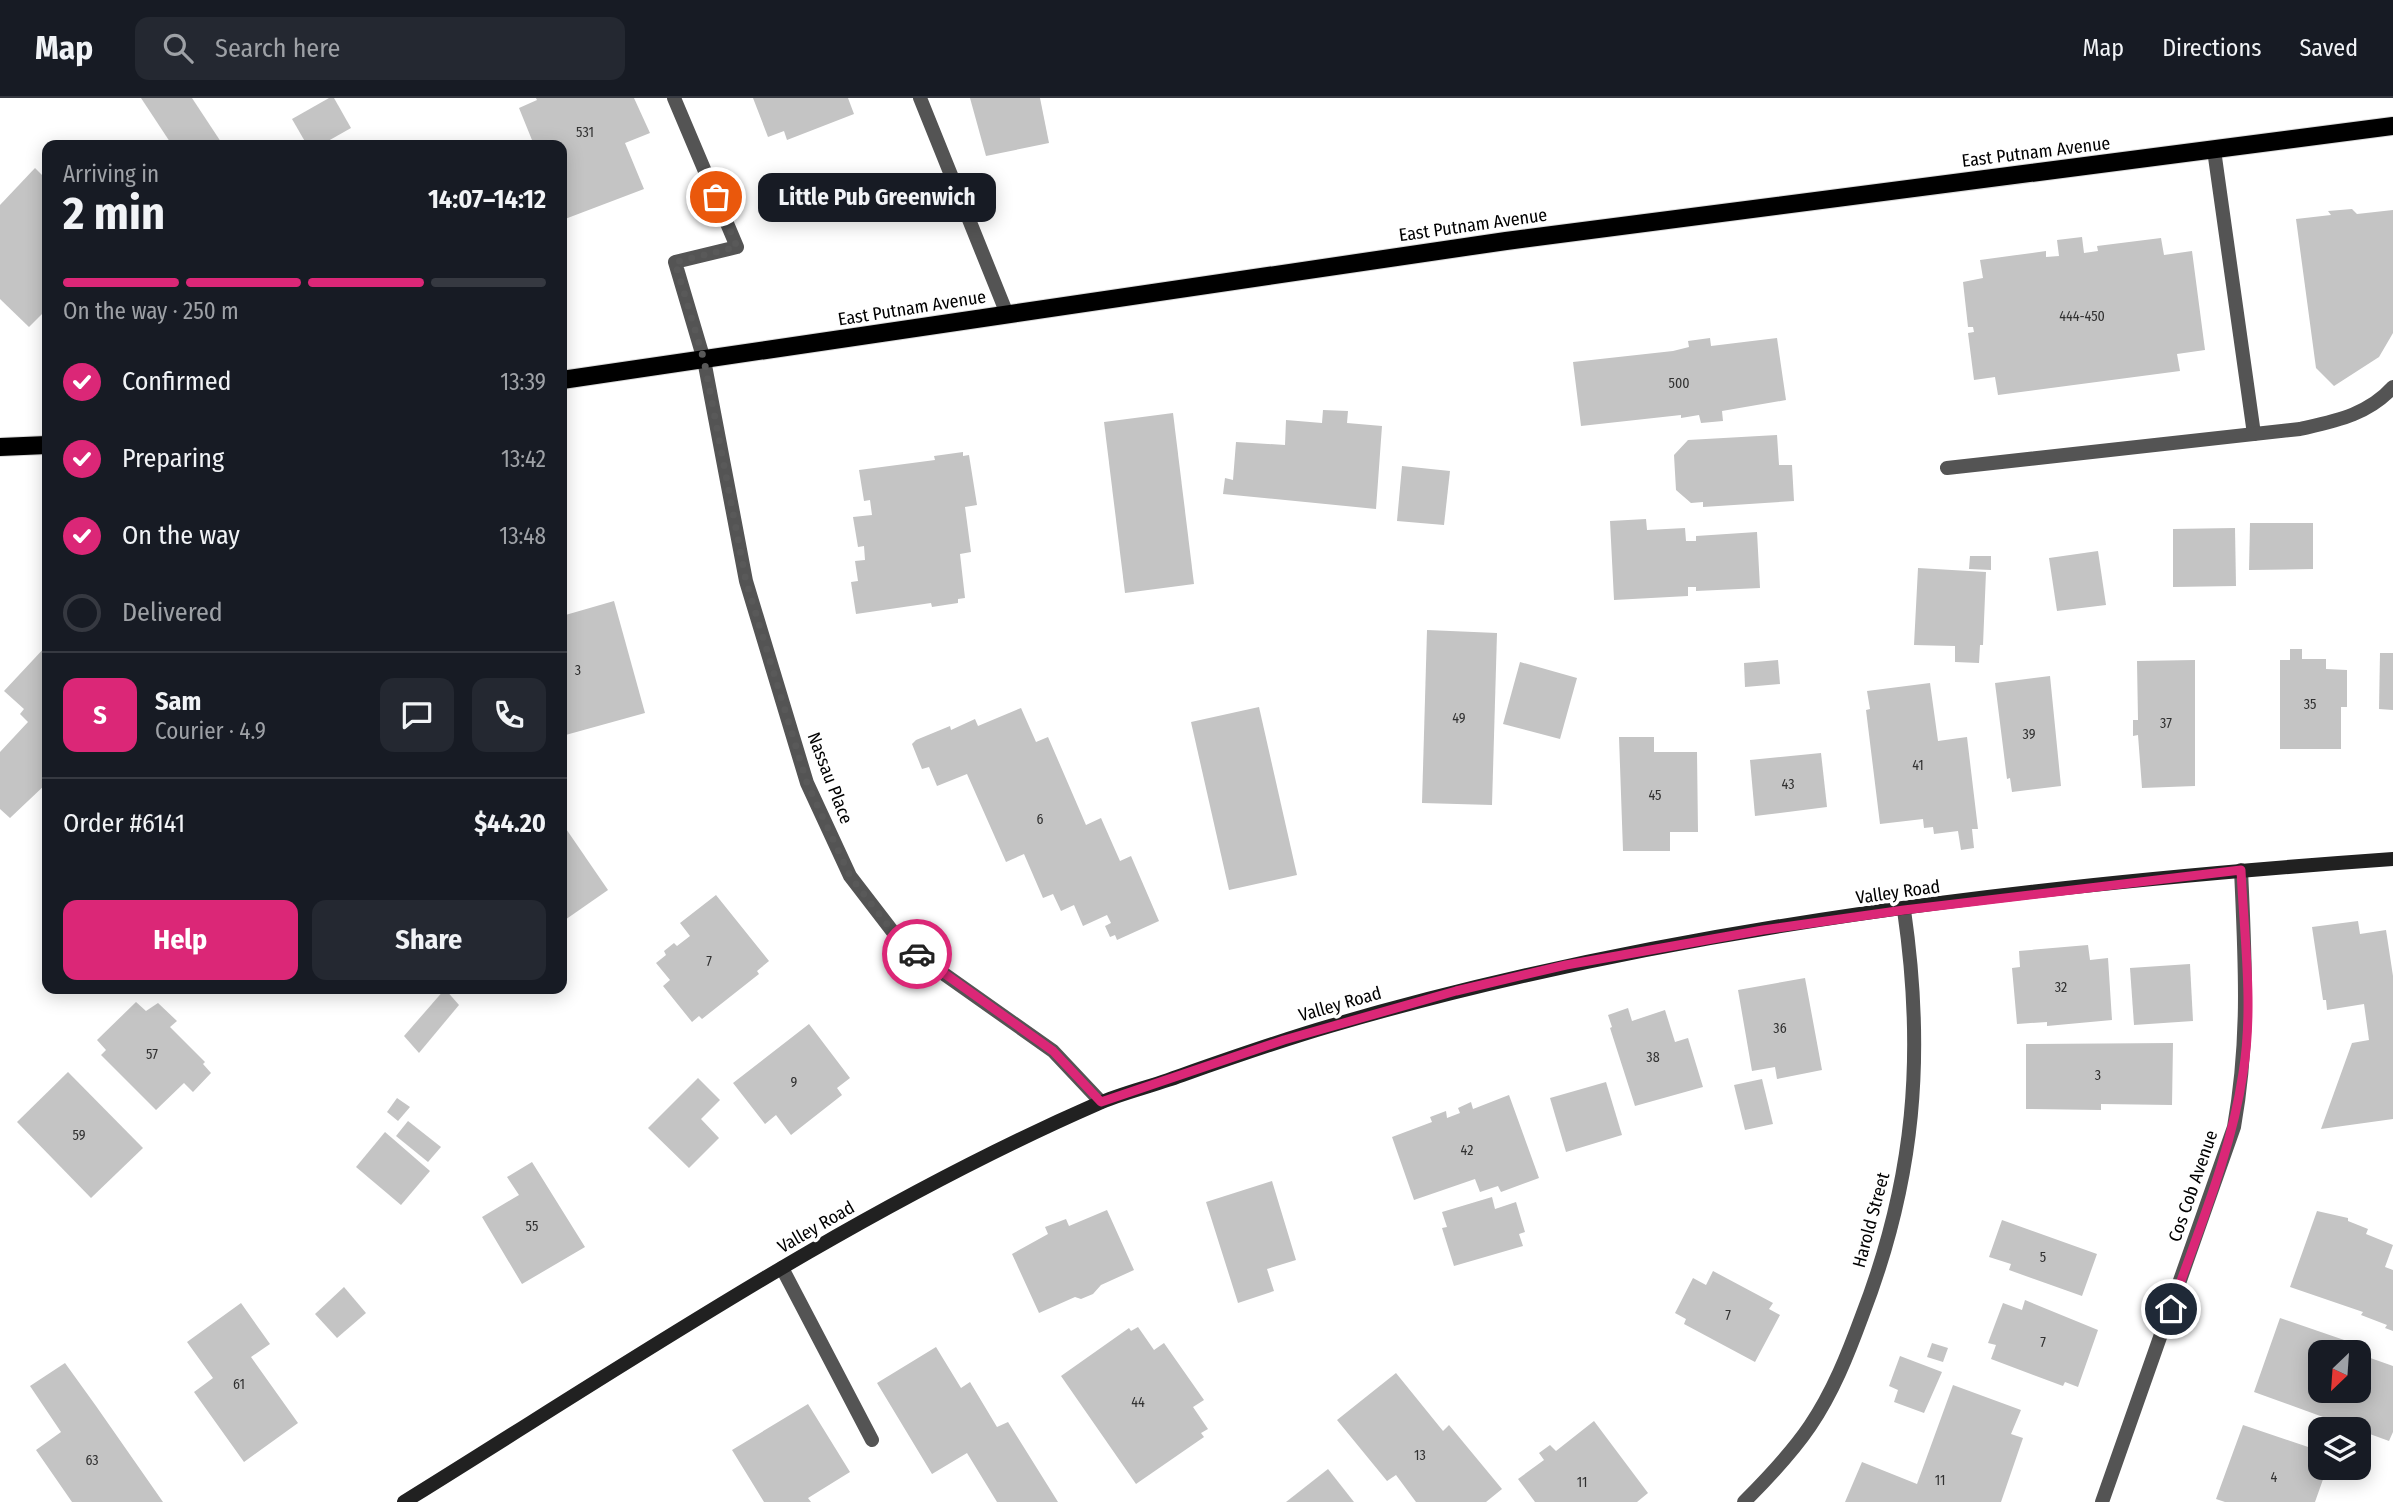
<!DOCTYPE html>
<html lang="en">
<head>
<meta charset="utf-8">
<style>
	:root { --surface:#171b24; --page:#242831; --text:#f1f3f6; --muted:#9ea1a6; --line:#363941; --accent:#db2777 }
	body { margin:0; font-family:"Fira Sans Condensed",sans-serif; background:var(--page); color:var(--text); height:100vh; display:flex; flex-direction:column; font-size:26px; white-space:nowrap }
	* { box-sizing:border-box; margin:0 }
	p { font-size:23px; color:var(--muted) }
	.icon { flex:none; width:38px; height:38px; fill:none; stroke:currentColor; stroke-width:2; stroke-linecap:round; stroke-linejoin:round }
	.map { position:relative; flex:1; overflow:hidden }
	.drawer { position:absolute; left:42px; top:42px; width:525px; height:854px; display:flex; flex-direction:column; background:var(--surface); border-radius:14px; box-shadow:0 4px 18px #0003 }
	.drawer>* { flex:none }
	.needle { width:46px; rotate:205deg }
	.buttons { position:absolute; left:2308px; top:1242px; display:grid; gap:14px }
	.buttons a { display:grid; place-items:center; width:63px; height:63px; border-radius:14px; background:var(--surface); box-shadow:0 4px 18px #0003; font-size:35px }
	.pin { position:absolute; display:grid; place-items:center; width:60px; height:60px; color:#fff; margin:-30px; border:4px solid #fff; border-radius:50%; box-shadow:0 2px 7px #0007 }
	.courier { position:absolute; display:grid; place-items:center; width:70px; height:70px; margin:-35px; border:5px solid #db2777; border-radius:50%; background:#fff; color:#222; box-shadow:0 2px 9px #0007 }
	.bubble { position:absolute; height:49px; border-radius:14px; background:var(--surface); box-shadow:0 4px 18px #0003; font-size:23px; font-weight:700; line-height:49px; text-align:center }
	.overview em { font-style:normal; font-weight:700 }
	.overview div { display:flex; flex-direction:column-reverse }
	.overview { display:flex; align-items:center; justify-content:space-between; height:119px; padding:0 21px }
	h1 { font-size:46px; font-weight:700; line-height:52px }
	.bar { display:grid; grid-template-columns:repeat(4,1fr); gap:10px 7px; align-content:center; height:84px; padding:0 21px }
	.bar i { height:9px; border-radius:5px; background:var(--line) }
	.bar .on { background:var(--accent) }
	.bar p { grid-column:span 4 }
	.line { display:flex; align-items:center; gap:18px; padding:0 21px; border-top:2px solid var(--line) }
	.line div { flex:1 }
	.round { display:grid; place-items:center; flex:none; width:74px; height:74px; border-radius:14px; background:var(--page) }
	ol { padding:0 21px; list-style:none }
	li { display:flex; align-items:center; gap:21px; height:77px }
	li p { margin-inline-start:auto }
	li .icon { padding:7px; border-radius:50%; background:var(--accent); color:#fff; stroke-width:4 }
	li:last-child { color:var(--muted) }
	li i { width:38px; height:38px; border:4px solid var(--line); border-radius:50% }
	.button { display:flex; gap:14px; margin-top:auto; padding:14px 21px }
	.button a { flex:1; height:80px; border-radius:14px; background:var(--accent); color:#fff; font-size:28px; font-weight:700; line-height:80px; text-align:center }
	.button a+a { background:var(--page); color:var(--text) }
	header { display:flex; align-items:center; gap:42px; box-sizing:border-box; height:98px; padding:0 35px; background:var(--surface); border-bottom:2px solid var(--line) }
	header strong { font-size:33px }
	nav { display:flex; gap:38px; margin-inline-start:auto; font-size:24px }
	.search { width:490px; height:63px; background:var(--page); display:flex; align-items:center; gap:18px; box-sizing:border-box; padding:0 24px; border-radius:14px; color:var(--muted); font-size:26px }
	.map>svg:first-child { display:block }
	.building { fill:#c4c4c4 }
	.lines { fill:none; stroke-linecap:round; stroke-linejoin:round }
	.primary-casing { stroke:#dbdbdb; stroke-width:20 }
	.service { stroke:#545454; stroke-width:14 }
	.minor { stroke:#545454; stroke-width:14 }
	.secondary { stroke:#212121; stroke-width:14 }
	.primary { stroke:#000; stroke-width:18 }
	.done { stroke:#595959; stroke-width:7; stroke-dasharray:0 12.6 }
	.route { stroke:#db2777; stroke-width:9 }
	.labels { text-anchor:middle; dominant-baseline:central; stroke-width:7; stroke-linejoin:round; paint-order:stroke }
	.number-label { font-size:14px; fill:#313131 }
	.street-label { font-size:18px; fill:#000; stroke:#fff }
</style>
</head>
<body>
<header>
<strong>Map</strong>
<div class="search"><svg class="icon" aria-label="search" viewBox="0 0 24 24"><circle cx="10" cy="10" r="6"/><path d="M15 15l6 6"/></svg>Search here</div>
<nav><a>Map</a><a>Directions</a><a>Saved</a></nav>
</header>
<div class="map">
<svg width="2393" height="1404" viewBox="0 0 2393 1404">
	<rect width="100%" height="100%" fill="#fff"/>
	<g class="building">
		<path d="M 141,0 L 192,0 L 223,47 L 172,47 Z"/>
		<path d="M 329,0 L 334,0 L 351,30 L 321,47 L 307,47 L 292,21 Z"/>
		<path d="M 536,0 L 634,0 L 650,35 L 625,45 L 644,91 L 565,121 L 562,114 L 562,47 L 534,47 L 519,10 L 537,2 Z"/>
		<path d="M 753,0 L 848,0 L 854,16 L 787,42 L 784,33 L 768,39 Z"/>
		<path d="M 970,0 L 1040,0 L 1049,45 L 986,58 Z"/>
		<path d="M 35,70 L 47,82 L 47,211 L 29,229 L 0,201 L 0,107 Z"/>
		<path d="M 2352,111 L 2357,116 L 2393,112 L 2393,235 L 2379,259 L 2334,288 L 2316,270 L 2296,121 L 2331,117 L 2328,113 Z"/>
		<path d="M 2082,139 L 2084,155 L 2098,153 L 2097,148 L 2161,140 L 2164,157 L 2192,153 L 2205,252 L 2177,256 L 2180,273 L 1998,297 L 1995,279 L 1974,282 L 1968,235 L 1974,234 L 1973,229 L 1968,229 L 1963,184 L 1983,180 L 1980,162 L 2046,153 L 2046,159 L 2059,158 L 2057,142 Z"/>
		<path d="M 1710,240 L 1711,248 L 1777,240 L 1786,302 L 1722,313 L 1723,323 L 1701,325 L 1699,317 L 1681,320 L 1681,317 L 1581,328 L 1573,264 L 1673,253 L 1689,249 L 1688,243 Z"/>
		<path d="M 1323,312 L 1348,313 L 1347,325 L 1382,328 L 1376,411 L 1223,396 L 1225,380 L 1233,382 L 1236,344 L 1285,347 L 1286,322 L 1322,325 Z"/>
		<path d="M 1173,315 L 1194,486 L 1125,495 L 1104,324 Z"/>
		<path d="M 1777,337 L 1779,367 L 1792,367 L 1794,403 L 1703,409 L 1703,404 L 1691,405 L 1676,392 L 1674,357 L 1688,342 Z"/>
		<path d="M 963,354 L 963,358 L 969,357 L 977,407 L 965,409 L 971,454 L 960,456 L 965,500 L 958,501 L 958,505 L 932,509 L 931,505 L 856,516 L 851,484 L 858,483 L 855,463 L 865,462 L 864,448 L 858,449 L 853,419 L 872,417 L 870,402 L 864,403 L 859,372 L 935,362 L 934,358 Z"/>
		<path d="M 1402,368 L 1450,373 L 1444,427 L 1397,423 Z"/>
		<path d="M 1646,421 L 1647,432 L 1685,430 L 1686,443 L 1696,443 L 1696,438 L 1757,434 L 1760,490 L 1696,493 L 1696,489 L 1688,489 L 1688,498 L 1614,502 L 1610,423 Z"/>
		<path d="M 2250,425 L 2313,425 L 2313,471 L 2249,472 Z"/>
		<path d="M 2235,430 L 2236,488 L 2173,489 L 2173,431 Z"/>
		<path d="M 2098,453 L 2106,507 L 2057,513 L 2049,460 Z"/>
		<path d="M 1970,458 L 1991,458 L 1991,472 L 1969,471 Z"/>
		<path d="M 1918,470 L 1986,474 L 1983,547 L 1980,547 L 1979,565 L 1955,564 L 1955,548 L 1914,547 Z"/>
		<path d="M 614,503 L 645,615 L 562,638 L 562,518 Z"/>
		<path d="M 1427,532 L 1497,535 L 1492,707 L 1422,705 Z"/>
		<path d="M 47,547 L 47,685 L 10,720 L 0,711 L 0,654 L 28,624 L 20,616 L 24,611 L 4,593 Z"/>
		<path d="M 2290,551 L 2302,551 L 2302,561 L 2326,561 L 2326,571 L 2347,572 L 2347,609 L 2341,609 L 2341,651 L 2280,651 L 2280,562 L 2290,562 Z"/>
		<path d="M 2380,555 L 2393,555 L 2393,612 L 2379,611 Z"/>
		<path d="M 1778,562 L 1780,586 L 1745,589 L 1744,565 Z"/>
		<path d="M 2195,562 L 2195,688 L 2142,690 L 2138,637 L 2133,638 L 2133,622 L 2138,622 L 2137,563 Z"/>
		<path d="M 1520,564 L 1577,580 L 1560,641 L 1503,626 Z"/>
		<path d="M 2050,578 L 2061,688 L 2012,694 L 2010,680 L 2007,681 L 1995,585 Z"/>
		<path d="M 1930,585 L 1938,643 L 1967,639 L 1978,731 L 1972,731 L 1974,750 L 1961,752 L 1958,733 L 1934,736 L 1933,729 L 1924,730 L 1923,721 L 1880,726 L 1866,612 L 1870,611 L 1867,593 Z"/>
		<path d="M 1259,609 L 1297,777 L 1229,792 L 1191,624 Z"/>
		<path d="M 1021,610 L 1036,644 L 1048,639 L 1086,727 L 1101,720 L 1120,763 L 1131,758 L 1159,823 L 1117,842 L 1115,837 L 1110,839 L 1105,828 L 1111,825 L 1107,817 L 1083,828 L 1074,807 L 1061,813 L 1053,796 L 1043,800 L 1024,756 L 1006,764 L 967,676 L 937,688 L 929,669 L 922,671 L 912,646 L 916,642 L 950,628 L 951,632 L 975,621 L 978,628 Z"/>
		<path d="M 1619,639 L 1654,639 L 1654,654 L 1697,654 L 1698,734 L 1670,734 L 1670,753 L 1623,753 Z"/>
		<path d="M 1821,655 L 1827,709 L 1755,718 L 1750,662 Z"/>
		<path d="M 562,725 L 608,792 L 562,824 Z"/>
		<path d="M 716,797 L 769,863 L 757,873 L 759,876 L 702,921 L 699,918 L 692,924 L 663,888 L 670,882 L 656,865 L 666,857 L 664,853 L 674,845 L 677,848 L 690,838 L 680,825 Z"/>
		<path d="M 2358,823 L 2360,836 L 2386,832 L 2393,878 L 2393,1021 L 2321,1031 L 2352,945 L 2369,942 L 2364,906 L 2327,912 L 2326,902 L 2323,902 L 2312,829 Z"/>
		<path d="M 2088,847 L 2090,862 L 2108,860 L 2112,922 L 2047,928 L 2047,924 L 2017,926 L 2012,870 L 2020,869 L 2019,853 Z"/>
		<path d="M 2190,866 L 2193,923 L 2134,927 L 2130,870 Z"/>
		<path d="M 1805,880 L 1822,972 L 1777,981 L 1775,969 L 1752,973 L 1738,892 Z"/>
		<path d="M 445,891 L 459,907 L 419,955 L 404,938 Z"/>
		<path d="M 136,904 L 146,913 L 158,905 L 177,923 L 170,929 L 205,964 L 203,966 L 211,975 L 193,994 L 184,985 L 156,1012 L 101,957 L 106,952 L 97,942 Z"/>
		<path d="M 1628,910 L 1632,923 L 1665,912 L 1675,944 L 1688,940 L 1703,989 L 1635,1008 L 1610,930 L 1612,929 L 1608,917 Z"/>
		<path d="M 809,926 L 850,980 L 837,990 L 842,997 L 791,1037 L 776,1017 L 765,1026 L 733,985 Z"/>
		<path d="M 2173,945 L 2172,1007 L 2101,1006 L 2101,1012 L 2026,1011 L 2026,946 Z"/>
		<path d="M 68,974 L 143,1050 L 91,1100 L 17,1024 Z"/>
		<path d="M 698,980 L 720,1002 L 701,1021 L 719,1040 L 689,1070 L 648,1030 Z"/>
		<path d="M 1762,981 L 1773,1026 L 1745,1032 L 1734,987 Z"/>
		<path d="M 1606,984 L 1622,1037 L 1566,1054 L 1550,1000 Z"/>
		<path d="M 1509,997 L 1539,1080 L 1501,1094 L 1498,1088 L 1480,1094 L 1475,1081 L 1414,1102 L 1392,1039 L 1432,1024 L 1430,1019 L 1446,1013 L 1447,1020 L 1460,1015 L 1458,1010 L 1471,1004 L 1473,1011 Z"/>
		<path d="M 397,1000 L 410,1009 L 398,1023 L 387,1014 Z"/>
		<path d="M 408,1023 L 441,1049 L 428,1064 L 396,1038 Z"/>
		<path d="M 385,1034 L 430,1073 L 401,1107 L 356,1069 Z"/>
		<path d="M 532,1064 L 585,1149 L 522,1186 L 482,1119 L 519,1097 L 507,1079 Z"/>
		<path d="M 1272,1083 L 1296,1162 L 1267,1171 L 1274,1193 L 1238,1205 L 1206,1104 Z"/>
		<path d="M 1492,1099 L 1495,1111 L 1516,1104 L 1525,1134 L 1519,1136 L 1523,1148 L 1454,1168 L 1442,1130 L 1447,1129 L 1442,1114 Z"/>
		<path d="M 1107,1112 L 1134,1172 L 1101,1187 L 1093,1196 L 1081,1201 L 1075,1199 L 1039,1215 L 1012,1156 L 1048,1136 L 1045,1129 L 1066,1121 L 1069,1128 Z"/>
		<path d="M 2317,1113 L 2348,1120 L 2348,1123 L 2368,1131 L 2366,1136 L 2393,1147 L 2385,1169 L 2393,1172 L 2393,1233 L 2385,1230 L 2387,1227 L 2361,1217 L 2363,1214 L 2290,1189 Z"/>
		<path d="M 2002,1122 L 2097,1156 L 2082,1198 L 2009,1172 L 2011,1166 L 1989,1159 Z"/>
		<path d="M 1713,1173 L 1773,1205 L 1769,1211 L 1780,1217 L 1755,1264 L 1684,1226 L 1686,1221 L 1675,1215 L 1693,1180 L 1706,1187 Z"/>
		<path d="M 344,1189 L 366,1215 L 337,1240 L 315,1216 Z"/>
		<path d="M 2025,1202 L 2098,1232 L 2078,1289 L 2065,1284 L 2063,1288 L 1991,1261 L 1996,1247 L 1988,1245 L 2003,1205 L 2022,1212 Z"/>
		<path d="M 241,1205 L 270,1246 L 251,1259 L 298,1325 L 244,1364 L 194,1294 L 213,1280 L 187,1244 Z"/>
		<path d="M 2280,1220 L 2347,1243 L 2344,1250 L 2355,1254 L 2320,1255 L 2320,1293 L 2359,1293 L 2359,1256 L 2393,1268 L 2393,1334 L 2389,1343 L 2254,1294 Z"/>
		<path d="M 1138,1229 L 1154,1252 L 1164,1245 L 1204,1302 L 1193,1309 L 1208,1331 L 1201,1335 L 1204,1339 L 1136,1386 L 1061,1278 L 1129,1230 L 1131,1233 Z"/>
		<path d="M 1932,1245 L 1948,1250 L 1943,1264 L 1927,1259 Z"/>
		<path d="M 936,1249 L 961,1290 L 970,1284 L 997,1329 L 1008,1324 L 1058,1404 L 997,1404 L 967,1355 L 932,1376 L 877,1285 Z"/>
		<path d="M 1900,1258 L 1942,1274 L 1924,1315 L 1894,1304 L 1898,1292 L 1889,1288 Z"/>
		<path d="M 65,1265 L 96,1308 L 163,1404 L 72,1404 L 36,1352 L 61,1334 L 30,1288 Z"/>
		<path d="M 1396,1275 L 1443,1333 L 1449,1327 L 1502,1391 L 1486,1404 L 1416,1404 L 1396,1377 L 1387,1383 L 1337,1322 Z"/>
		<path d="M 1953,1287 L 2021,1312 L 2011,1336 L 2023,1340 L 2001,1404 L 1845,1404 L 1862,1364 L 1917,1386 Z"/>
		<path d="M 808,1306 L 850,1374 L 808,1400 L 811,1404 L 764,1404 L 732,1352 Z"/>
		<path d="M 1594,1323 L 1648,1395 L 1637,1404 L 1535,1404 L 1518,1381 L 1544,1362 L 1539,1355 L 1550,1347 L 1556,1353 Z"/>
		<path d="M 2243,1327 L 2320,1353 L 2320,1370 L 2327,1370 L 2315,1404 L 2225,1404 L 2216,1401 Z"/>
		<path d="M 1328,1371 L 1354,1404 L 1286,1404 Z"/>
	</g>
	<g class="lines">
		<g class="primary-casing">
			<g id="primary">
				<path d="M 562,282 L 1506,143 L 2393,28"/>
				<path d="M 0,349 L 47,347"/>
			</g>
		</g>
		<g class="service">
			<path d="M 674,0 L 737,149 L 675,164 L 704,262"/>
			<path d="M 920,0 L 1007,216"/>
			<path d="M 2214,52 L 2254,336"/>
			<path d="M 1947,370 L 2300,331 C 2335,323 2368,317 2393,289"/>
			<path d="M 782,1170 L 872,1342"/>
		</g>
		<g class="minor">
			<path d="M 704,262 L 746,483 L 807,685 L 850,778 L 903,847 L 1053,953 L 1101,1004"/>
			<path d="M 1744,1404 C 1768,1380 1791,1356 1810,1328 C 1833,1294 1848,1256 1862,1218 C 1915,1081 1925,957 1904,812"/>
			<path d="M 2102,1404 L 2234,1029 C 2250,939 2245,862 2241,772"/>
		</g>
		<path class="secondary" d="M 404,1404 C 630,1264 852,1113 1097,1006 C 1120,996 1145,990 1168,982 C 1222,963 1275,944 1330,928 C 1671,828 2039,786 2393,761"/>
		<use href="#primary" class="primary"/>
	</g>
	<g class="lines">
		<path class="done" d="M 716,99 L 737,149 L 675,164 L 704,262 L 746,483 L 807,685 L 850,778 L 903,847 L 917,856"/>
		<path class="route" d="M 917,856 L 1053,953 L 1101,1004 L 1284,942 L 1456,893 L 1566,867 L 1763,832 L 1904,812 L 2241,772 C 2244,838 2254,909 2243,975 C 2231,1056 2198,1133 2171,1211"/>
	</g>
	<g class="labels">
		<g class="number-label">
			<text x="585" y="34">531</text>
			<text x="2082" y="218">444-450</text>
			<text x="1679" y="285">500</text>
			<text x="578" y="572">3</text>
			<text x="2310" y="606">35</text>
			<text x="1459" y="620">49</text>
			<text x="2166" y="625">37</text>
			<text x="2029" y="636">39</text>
			<text x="1918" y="667">41</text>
			<text x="1788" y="686">43</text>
			<text x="1655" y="697">45</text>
			<text x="1040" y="721">6</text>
			<text x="709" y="863">7</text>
			<text x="2061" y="889">32</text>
			<text x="1780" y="930">36</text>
			<text x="152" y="956">57</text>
			<text x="1653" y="959">38</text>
			<text x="2098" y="977">3</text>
			<text x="794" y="984">9</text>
			<text x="79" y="1037">59</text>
			<text x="1467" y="1052">42</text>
			<text x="532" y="1128">55</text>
			<text x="2043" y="1159">5</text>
			<text x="1728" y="1217">7</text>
			<text x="2043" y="1244">7</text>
			<text x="239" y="1286">61</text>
			<text x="1138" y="1304">44</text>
			<text x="1420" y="1357">13</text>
			<text x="92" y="1362">63</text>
			<text x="2274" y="1379">4</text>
			<text x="1940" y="1382">11</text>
			<text x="1582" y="1384">11</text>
		</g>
		<g class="street-label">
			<text transform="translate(2036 54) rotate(-7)">East Putnam Avenue</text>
			<text transform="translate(1473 127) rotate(-8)">East Putnam Avenue</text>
			<text transform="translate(912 210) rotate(-9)">East Putnam Avenue</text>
			<text transform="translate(830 680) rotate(69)">Nassau Place</text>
			<text transform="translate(1898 794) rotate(-8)">Valley Road</text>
			<text transform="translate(1340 906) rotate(-16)">Valley Road</text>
			<text transform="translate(2193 1088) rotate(-71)">Cos Cob Avenue</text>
			<text transform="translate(1871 1122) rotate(-75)">Harold Street</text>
			<text transform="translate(816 1129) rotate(-30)">Valley Road</text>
		</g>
	</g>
</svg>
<div class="buttons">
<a><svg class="needle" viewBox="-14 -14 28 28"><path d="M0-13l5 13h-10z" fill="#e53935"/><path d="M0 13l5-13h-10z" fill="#9ea1a6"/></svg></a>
<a><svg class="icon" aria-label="layers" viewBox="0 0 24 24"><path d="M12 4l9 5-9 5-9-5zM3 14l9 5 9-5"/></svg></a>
</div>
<div class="pin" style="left:716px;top:99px;background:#ea580c"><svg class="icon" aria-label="bag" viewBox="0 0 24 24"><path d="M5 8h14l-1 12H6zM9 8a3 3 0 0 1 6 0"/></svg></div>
<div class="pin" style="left:2171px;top:1211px;background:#1f2937"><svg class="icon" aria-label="home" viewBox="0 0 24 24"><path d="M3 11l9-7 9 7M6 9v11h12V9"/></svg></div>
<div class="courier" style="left:917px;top:856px"><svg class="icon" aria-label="car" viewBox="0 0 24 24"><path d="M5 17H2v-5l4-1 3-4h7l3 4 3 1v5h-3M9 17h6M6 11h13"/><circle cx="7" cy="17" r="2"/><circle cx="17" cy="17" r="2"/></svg></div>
<div class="bubble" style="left:758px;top:75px;width:238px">Little Pub Greenwich</div>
<section class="drawer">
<div class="overview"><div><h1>2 min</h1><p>Arriving in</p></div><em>14:07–14:12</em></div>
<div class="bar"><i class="on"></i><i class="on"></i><i class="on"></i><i></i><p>On the way · 250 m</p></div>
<ol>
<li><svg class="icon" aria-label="check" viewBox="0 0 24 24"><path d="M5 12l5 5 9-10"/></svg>Confirmed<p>13:39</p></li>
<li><svg class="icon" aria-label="check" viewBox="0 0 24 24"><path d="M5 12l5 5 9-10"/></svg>Preparing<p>13:42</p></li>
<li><svg class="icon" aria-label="check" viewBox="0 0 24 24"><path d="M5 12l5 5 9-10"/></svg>On the way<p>13:48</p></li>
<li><i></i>Delivered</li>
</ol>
<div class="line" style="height:126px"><b class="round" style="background:var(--accent);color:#fff">S</b><div><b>Sam</b><p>Courier · 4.9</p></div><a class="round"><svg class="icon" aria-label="chat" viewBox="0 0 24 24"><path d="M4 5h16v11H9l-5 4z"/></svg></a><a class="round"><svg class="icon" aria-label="phone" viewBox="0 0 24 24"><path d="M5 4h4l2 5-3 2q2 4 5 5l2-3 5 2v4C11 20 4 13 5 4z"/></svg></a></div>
<div class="line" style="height:91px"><div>Order #6141</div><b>$44.20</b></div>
<div class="button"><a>Help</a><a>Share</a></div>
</section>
</div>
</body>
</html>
